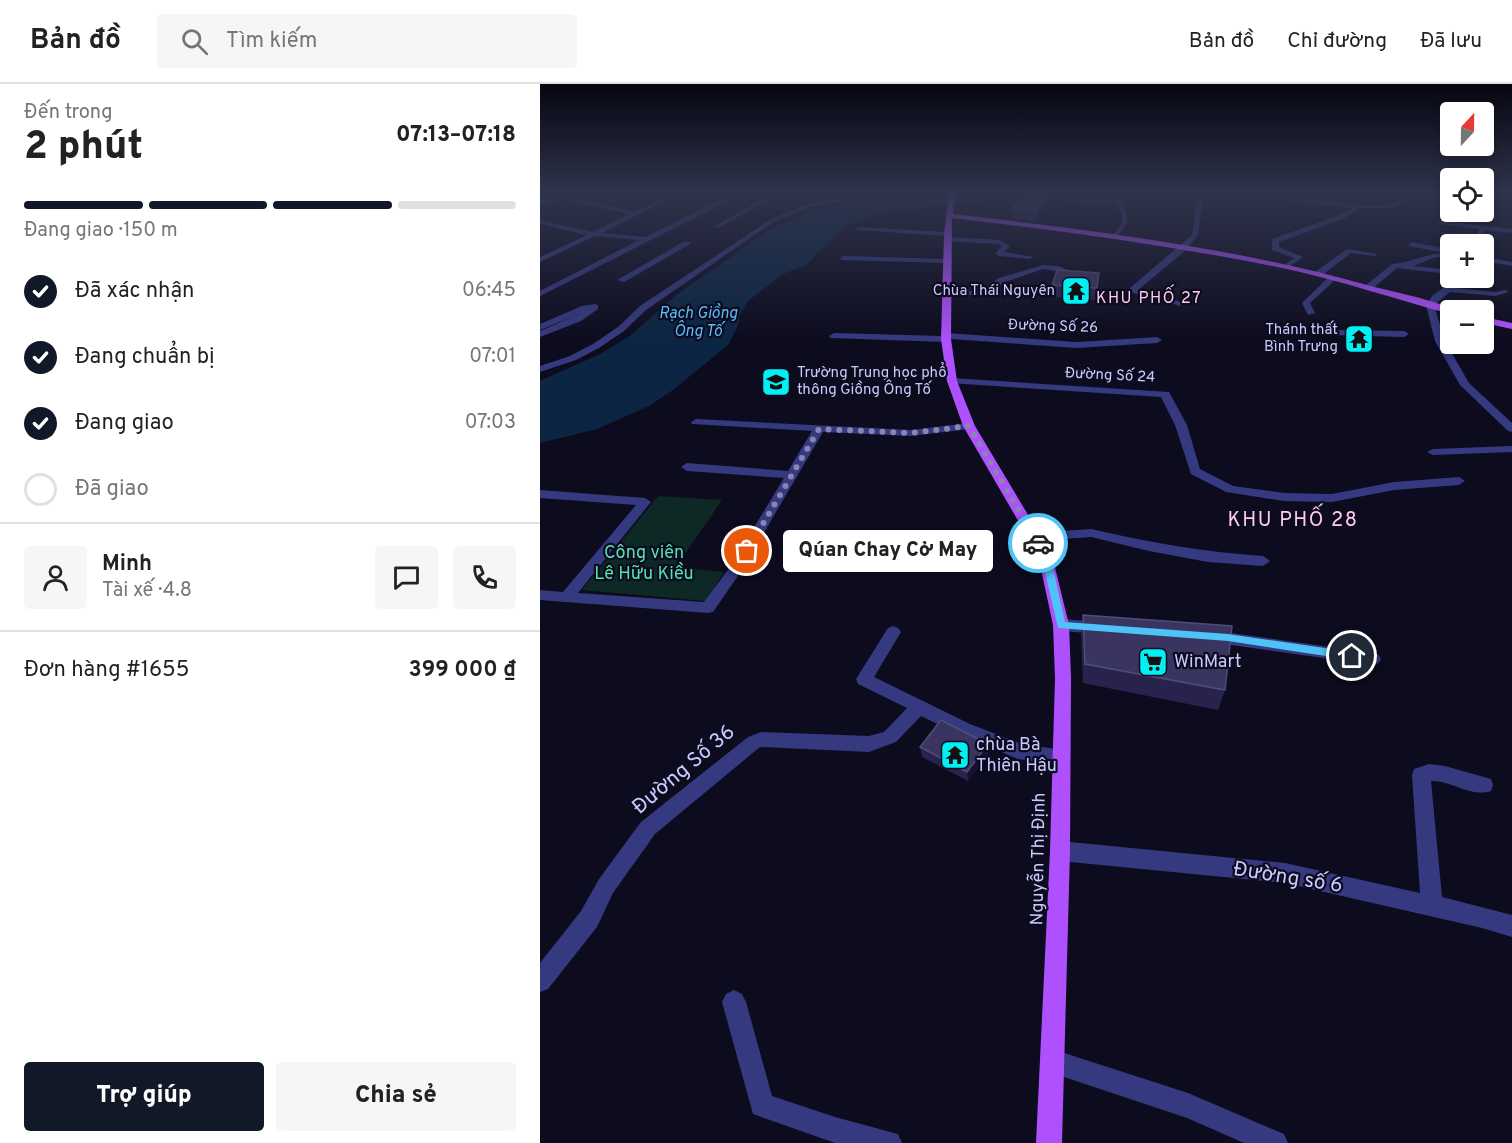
<!DOCTYPE html>
<html lang="vi">
<head>
<meta charset="utf-8">
<style>
	:root { --surface:#fff; --page:#f6f6f6; --text:#222; --muted:#767676; --line:#e0e0e0; --accent:#111827 }
	body { margin:0; font-family:Overpass,sans-serif; background:var(--page); color:var(--text); height:100vh; display:flex; flex-direction:column; font-size:22px; white-space:nowrap }
	* { box-sizing:border-box; margin:0 }
	p { font-size:20px; color:var(--muted) }
	.icon { flex:none; width:33px; height:33px; fill:none; stroke:currentColor; stroke-width:2; stroke-linecap:round; stroke-linejoin:round }
	.map { position:relative; flex:1; overflow:hidden }
	.panel { display:flex; flex-direction:column; background:var(--surface); width:540px }
	.panel>* { flex:none }
	.needle { width:39px; rotate:22deg }
	.controls { position:absolute; left:900px; top:18px; display:grid; gap:12px }
	.controls a { display:grid; place-items:center; width:54px; height:54px; border-radius:6px; background:var(--surface); box-shadow:0 3px 9px #0003; font-size:30px }
	.pin { position:absolute; display:grid; place-items:center; width:51px; height:51px; color:#fff; margin:-26px; border:3px solid #fff; border-radius:50%; box-shadow:0 2px 6px #0007 }
	.courier { position:absolute; display:grid; place-items:center; width:60px; height:60px; margin:-30px; border:4px solid #4fc3f7; border-radius:50%; background:#fff; color:#222; box-shadow:0 2px 8px #0007 }
	.bubble { position:absolute; height:42px; border-radius:6px; background:var(--surface); box-shadow:0 3px 9px #0003; font-size:20px; font-weight:800; line-height:42px; text-align:center }
	.overview em { font-style:normal; font-weight:800 }
	.overview div { display:flex; flex-direction:column-reverse }
	.overview { display:flex; align-items:center; justify-content:space-between; height:102px; padding:0 24px }
	h1 { font-size:39px; font-weight:800; line-height:45px }
	.bar { display:grid; grid-template-columns:repeat(4,1fr); gap:9px 6px; align-content:center; height:72px; padding:0 24px }
	.bar i { height:8px; border-radius:4px; background:var(--line) }
	.bar .active { background:var(--accent) }
	.bar p { grid-column:span 4 }
	.line { display:flex; align-items:center; gap:15px; padding:0 24px; border-top:2px solid var(--line) }
	.line div { flex:1 }
	.round { display:grid; place-items:center; flex:none; width:63px; height:63px; border-radius:6px; background:var(--page) }
	ol { padding:0 24px; list-style:none }
	li { display:flex; align-items:center; gap:18px; height:66px }
	li p { margin-inline-start:auto }
	li .icon { padding:6px; border-radius:50%; background:var(--accent); color:#fff; stroke-width:4 }
	li:last-child { color:var(--muted) }
	li i { width:33px; height:33px; border:3px solid var(--line); border-radius:50% }
	.action { display:flex; gap:12px; margin-top:auto; padding:12px 24px }
	.action a { flex:1; height:69px; border-radius:6px; background:var(--accent); color:#fff; font-size:24px; font-weight:800; line-height:69px; text-align:center }
	.action a+a { background:var(--page); color:var(--text) }
	header { display:flex; align-items:center; gap:36px; box-sizing:border-box; height:84px; padding:0 30px; background:var(--surface); border-bottom:2px solid var(--line) }
	header strong { font-size:28px }
	nav { display:flex; gap:33px; margin-inline-start:auto; font-size:21px }
	.search { width:420px; height:54px; background:var(--page); display:flex; align-items:center; gap:15px; box-sizing:border-box; padding:0 21px; border-radius:6px; color:var(--muted); font-size:22px }
	main { display:flex; flex:1; min-height:0 }
	.map>svg:first-child { display:block }
	.green { fill:#0e2825 }
	.water { fill:#0b2543 }
	.lines { fill:none; stroke-linecap:round; stroke-linejoin:round }
	.minor { fill:#35397f; fill-rule:evenodd }
	.major { fill:#af50ff; fill-rule:evenodd }
	.wall { fill:#28234d }
	.shaded-wall { fill:#161232 }
	.building { fill:#3a3560; stroke:#504c79; stroke-width:1.5 }
	.route { fill:#4fc3f7 }
	.done { stroke:#8886b0; stroke-width:6; stroke-dasharray:0 10.8 }
	.labels { text-anchor:middle; dominant-baseline:central; stroke-width:4.5; stroke-linejoin:round; paint-order:stroke }
	.far-poi-label { font-size:15px; fill:#cbc9ff; stroke:#0d0b1e; text-anchor:end }
	.far-street-label { font-size:15px; fill:#cbc9ff; stroke:#0d0b1e }
	.far-neighbourhood-label { font-size:16px; letter-spacing:1.5px; fill:#ffcbf0; stroke:#0d0b1e }
	.far-water-label { font-size:16px; font-style:italic; fill:#57bfff; stroke:#0d0b1e }
	.park-label { font-size:18px; fill:#53e1b2; stroke:#0d0b1e }
	.poi-label { font-size:18px; fill:#cbc9ff; stroke:#0d0b1e; text-anchor:start }
	.street-label { font-size:18px; fill:#cbc9ff; stroke:#0d0b1e }
	.neighbourhood-label { font-size:20px; letter-spacing:1.5px; fill:#ffcbf0; stroke:#0d0b1e }
	.near-street-label { font-size:21px; fill:#cbc9ff; stroke:#0d0b1e }
</style>
</head>
<body>
<header>
<strong>Bản đồ</strong>
<div class="search"><svg class="icon" aria-label="search" viewBox="0 0 24 24"><circle cx="10" cy="10" r="6"/><path d="M15 15l6 6"/></svg>Tìm kiếm</div>
<nav><a>Bản đồ</a><a>Chỉ đường</a><a>Đã lưu</a></nav>
</header>
<main>
<section class="panel">
<div class="overview"><div><h1>2 phút</h1><p>Đến trong</p></div><em>07:13–07:18</em></div>
<div class="bar"><i class="active"></i><i class="active"></i><i class="active"></i><i></i><p>Đang giao · 150 m</p></div>
<ol>
<li><svg class="icon" aria-label="check" viewBox="0 0 24 24"><path d="M5 12l5 5 9-10"/></svg>Đã xác nhận<p>06:45</p></li>
<li><svg class="icon" aria-label="check" viewBox="0 0 24 24"><path d="M5 12l5 5 9-10"/></svg>Đang chuẩn bị<p>07:01</p></li>
<li><svg class="icon" aria-label="check" viewBox="0 0 24 24"><path d="M5 12l5 5 9-10"/></svg>Đang giao<p>07:03</p></li>
<li><i></i>Đã giao</li>
</ol>
<div class="line" style="height:108px"><a class="round"><svg class="icon" aria-label="person" viewBox="0 0 24 24"><circle cx="12" cy="8" r="4"/><path d="M4 21q1-7 8-7t8 7"/></svg></a><div><b>Minh</b><p>Tài xế · 4.8</p></div><a class="round"><svg class="icon" aria-label="chat" viewBox="0 0 24 24"><path d="M4 5h16v11H9l-5 4z"/></svg></a><a class="round"><svg class="icon" aria-label="phone" viewBox="0 0 24 24"><path d="M5 4h4l2 5-3 2q2 4 5 5l2-3 5 2v4C11 20 4 13 5 4z"/></svg></a></div>
<div class="line" style="height:78px"><div>Đơn hàng #1655</div><b>399 000 ₫</b></div>
<div class="action"><a>Trợ giúp</a><a>Chia sẻ</a></div>
</section>
<div class="map">
<svg width="972" height="1059" viewBox="0 0 972 1059">
	<rect width="100%" height="100%" fill="#0d0b1e"/>
	<path class="green" d="M 118,412 L 182,416 L 136,483 L 184,488 L 166,517 L 42,506 Z"/>
	<path class="water" d="M 311,109 L 516,109 L 345,128 L 305,142 L 266,181 L 243,190 L 208,217 L 200,231 L 197,244 L 188,261 L 133,306 L 109,322 L 57,345 L 0,359 L 0,297 L 62,269 L 91,251 L 136,211 L 228,147 L 265,129 L 321,116 L 321,113 Z"/>
	<g class="lines">
		<g class="minor">
			<path d="M 32,109 L 35,111 L 32,113 L 94,128 L 133,109 L 141,109 L 62,149 L 106,153 L 161,125 L 196,109 L 204,109 L 0,212 L 0,207 L 99,156 L 55,152 L 0,178 L 0,173 L 47,151 L 0,140 L 0,136 L 53,148 L 89,130 L 24,115 L 0,121 L 0,117 Z"/>
			<path d="M 658,109 L 664,109 L 658,151 L 645,167 L 599,205 L 644,219 L 640,222 L 590,208 L 590,204 L 652,151 Z"/>
			<path d="M 696,109 L 716,109 L 833,122 L 850,121 L 871,109 L 879,109 L 853,124 L 819,124 L 805,134 L 739,158 L 739,163 L 763,173 L 746,185 L 742,183 L 754,174 L 732,166 L 732,155 L 800,131 L 812,124 Z"/>
			<path d="M 226,113 L 228,116 L 178,144 L 173,143 Z"/>
			<path d="M 306,113 L 308,116 L 271,123 L 235,137 L 106,226 L 84,247 L 59,264 L 36,276 L 0,288 L 0,282 L 30,272 L 53,260 L 78,243 L 100,222 L 231,135 L 268,120 Z"/>
			<path d="M 527,115 L 582,116 C 588,136 592,137 576,153 L 572,153 L 581,141 L 582,132 L 577,119 L 529,118 Z"/>
			<path d="M 900,137 L 972,145 L 972,149 L 944,146 L 942,160 L 935,160 L 939,145 L 898,140 Z"/>
			<path d="M 318,143 L 407,148 L 410,150 L 407,152 L 316,146 Z"/>
			<path d="M 408,153 L 460,156 L 470,162 L 464,168 L 494,173 L 490,175 L 459,172 L 455,170 L 462,162 L 458,160 L 405,157 Z"/>
			<path d="M 145,157 L 152,159 L 84,198 L 77,196 Z"/>
			<path d="M 871,158 L 910,165 L 910,173 L 896,173 L 873,182 L 910,186 L 910,190 L 857,184 L 831,206 L 825,206 L 825,202 L 852,180 C 870,179 887,169 906,169 L 868,162 Z"/>
			<path d="M 807,165 L 838,170 L 834,172 L 811,169 L 781,192 L 775,192 L 775,188 Z"/>
			<path d="M 304,172 L 408,175 L 412,177 L 408,179 L 301,176 L 300,174 Z"/>
			<path d="M 944,173 L 972,178 L 972,182 L 944,177 Z"/>
			<path d="M 503,181 L 518,182 L 531,187 L 527,189 L 503,185 L 465,198 L 445,211 L 406,211 L 402,209 L 406,207 L 440,207 L 459,194 Z"/>
			<path d="M 789,193 L 796,195 L 770,219 L 775,229 L 768,231 L 762,219 Z"/>
			<path d="M 905,203 L 955,208 L 965,206 L 969,208 L 955,212 L 910,208 L 894,221 L 905,257 L 929,299 L 972,339 L 972,348 L 968,347 L 920,301 L 895,257 L 886,221 L 893,211 Z"/>
			<path d="M 55,220 L 58,221 L 58,225 L 41,237 L 0,253 L 0,247 L 41,229 L 0,246 L 0,240 L 42,222 Z"/>
			<path d="M 792,246 L 864,247 L 869,250 L 864,253 L 789,251 L 787,249 Z"/>
			<path d="M 294,249 L 403,252 L 407,249 L 536,258 L 617,253 L 622,256 L 617,259 L 536,264 L 411,255 L 406,258 L 291,254 L 289,252 Z"/>
			<path d="M 412,294 L 629,308 L 647,341 L 660,385 L 693,402 L 744,409 L 792,410 L 854,398 L 919,393 L 925,397 L 919,401 L 854,406 L 792,418 L 744,417 L 686,408 L 651,390 L 635,341 L 621,313 L 408,299 L 407,297 Z"/>
			<path d="M 156,335 L 371,346 L 429,339 L 435,342 L 429,345 L 371,352 L 283,348 L 202,486 L 173,528 L 168,529 L 0,516 L 0,506 L 23,508 L 96,421 L 0,414 L 0,406 L 105,414 L 111,418 L 38,509 L 164,518 L 190,483 L 244,394 L 147,387 L 141,383 L 147,379 L 248,387 L 272,347 L 152,340 L 151,338 Z"/>
			<path d="M 972,362 L 972,368 L 893,371 L 887,368 L 893,365 Z"/>
			<path d="M 551,445 C 608,458 664,468 723,472 L 730,477 L 723,482 L 668,478 L 609,467 L 551,453 L 494,457 L 487,453 L 494,449 Z"/>
			<path d="M 521,535 L 562,538 L 567,540 L 570,544 L 567,548 L 562,550 L 521,547 L 516,545 L 513,541 L 516,537 Z"/>
			<path d="M 353,542 L 358,544 L 361,548 L 334,593 L 430,640 L 479,659 L 527,667 L 530,673 L 527,679 L 521,681 L 478,675 L 418,650 L 381,632 L 356,658 L 329,668 L 220,663 L 115,750 L 73,809 L 57,843 L 8,905 L 0,908 L 0,879 L 41,827 L 59,795 L 101,738 L 208,653 L 221,648 L 329,652 L 344,648 L 367,624 L 318,600 L 316,595 L 348,544 Z"/>
			<path d="M 670,546 L 833,569 L 839,571 L 841,575 L 839,579 L 833,581 L 670,558 L 665,556 L 662,552 L 665,548 Z"/>
			<path d="M 889,680 L 905,682 L 951,695 L 953,701 L 951,707 C 931,714 911,696 891,697 L 902,813 L 972,831 L 972,853 L 942,844 L 745,799 L 520,777 L 513,774 L 510,767 L 513,760 L 520,757 L 745,779 L 880,809 L 872,691 L 874,685 Z"/>
			<path d="M 194,906 L 202,910 L 206,918 L 232,1012 L 295,1033 L 358,1050 L 362,1059 L 295,1059 L 213,1030 L 182,918 L 186,910 Z"/>
			<path d="M 512,965 L 648,1009 L 744,1050 L 748,1059 L 704,1059 L 647,1034 L 503,986 L 500,977 L 503,968 Z"/>
		</g>
		<g class="major">
			<path d="M 409,109 L 415,109 L 413,130 C 552,146 692,163 827,201 C 850,207 895,216 914,226 L 910,226 L 910,230 C 855,215 802,197 747,185 C 636,162 524,147 412,134 L 411,255 L 417,297 L 435,342 L 512,471 L 529,541 L 531,594 L 530,767 L 522,1059 L 496,1059 L 510,767 L 515,594 L 513,541 L 498,471 L 423,342 L 407,297 L 401,255 L 404,150 Z"/>
			<path d="M 944,233 L 972,239 L 972,245 L 944,239 Z"/>
		</g>
	</g>
	<g class="wall">
		<path d="M 509,121 L 497,137 L 472,135 L 472,124 Z"/>
		<path d="M 559,189 L 556,216 L 512,213 L 512,201 Z"/>
		<path d="M 543,531 L 685,606 L 678,626 L 543,599 L 541,551 Z"/>
		<path d="M 380,663 L 449,670 L 428,697 L 382,673 Z"/>
	</g>
	<g class="shaded-wall">
		<path d="M 509,111 L 509,121 L 497,137 L 497,126 Z"/>
		<path d="M 448,660 L 449,670 L 428,697 L 427,688 Z"/>
	</g>
	<g class="building">
		<path d="M 486,109 L 509,111 L 497,126 L 472,124 Z"/>
		<path d="M 517,186 L 559,189 L 557,204 L 512,201 Z"/>
		<path d="M 543,531 L 692,542 L 685,606 L 545,580 Z"/>
		<path d="M 401,636 L 448,660 L 427,688 L 380,663 Z"/>
	</g>
	<linearGradient id="sky" x2="0" y2="1"><stop stop-color="#070610"/><stop offset="0.42" stop-color="#2f344c"/><stop offset="1" stop-color="#2f344c" stop-opacity="0"/></linearGradient>
	<rect width="972" height="257" fill="url(#sky)"/>
	<path class="route" d="M 498,456 L 501,457 L 510,471 L 525,538 L 688,550 L 812,568 L 817,572 L 812,576 L 688,557 L 518,544 L 501,471 L 494,459 Z"/>
	<g class="lines">
		<path class="done" d="M 207,467 L 279,345 L 371,349 L 429,342 L 498,459"/>
	</g>
	<defs>
		<g id="temple-square" transform="scale(1.5)"><rect x="-9" y="-9" width="18" height="18" rx="4" fill="#00f0f4" stroke="#0d0b1e"/><path d="M0-6L5-2H3V0L6.5 2.5H4V6H1.5V3h-3V6H-4V2.5H-6.5L-3 0V-2H-5Z" fill="#111"/></g>
		<g id="school-square" transform="scale(1.5)"><rect x="-9" y="-9" width="18" height="18" rx="4" fill="#00f0f4" stroke="#0d0b1e"/><path d="M0-5L7-2L0 1L-7-2ZM-4 1L0 2.5L4 1V4Q0 6-4 4Z" fill="#111"/></g>
		<g id="supermarket-square" transform="scale(1.5)"><rect x="-9" y="-9" width="18" height="18" rx="4" fill="#00f0f4" stroke="#0d0b1e"/><path d="M-6-5.5h2.5l.6 2H6L4.5 2H-2.5L-4.4-4H-6ZM-1.5 3.2a1.3 1.3 0 1 0 .1 0ZM3 3.2a1.3 1.3 0 1 0 .1 0Z" fill="#111"/></g>
	</defs>
	<g fill-rule="evenodd">
		<use href="#temple-square" x="536" y="207"/>
		<use href="#temple-square" x="819" y="255"/>
		<use href="#school-square" x="236" y="298"/>
		<use href="#supermarket-square" x="613" y="578"/>
		<use href="#temple-square" x="415" y="671"/>
	</g>
	<g class="labels">
		<g class="far-poi-label">
			<text x="515" y="207">Chùa Thái Nguyên</text>
			<text x="798" y="246">Thánh thất<tspan x="798" dy="17">Bình Trưng</tspan></text>
			<text x="257" y="289" text-anchor="start">Trường Trung học phổ<tspan x="257" dy="17">thông Giồng Ông Tố</tspan></text>
		</g>
		<g class="far-street-label">
			<text transform="translate(513 243) rotate(2)">Đường Số 26</text>
			<text transform="translate(570 292) rotate(3)">Đường Số 24</text>
		</g>
		<g class="far-neighbourhood-label">
			<text x="609" y="215">KHU PHỐ 27</text>
		</g>
		<g class="far-water-label">
			<text x="158" y="230">Rạch Giồng<tspan x="158" dy="18">Ông Tố</tspan></text>
		</g>
		<g class="park-label">
			<text x="104" y="469">Công viên<tspan x="104" dy="21">Lê Hữu Kiều</tspan></text>
		</g>
		<g class="poi-label">
			<text x="634" y="578">WinMart</text>
			<text x="436" y="661">chùa Bà<tspan x="436" dy="21">Thiên Hậu</tspan></text>
		</g>
		<g class="street-label">
			<text transform="translate(499 775) rotate(-89)">Nguyễn Thị Định</text>
		</g>
		<g class="neighbourhood-label">
			<text x="753" y="437">KHU PHỐ 28</text>
		</g>
		<g class="near-street-label">
			<text transform="translate(144 686) rotate(-40)">Đường Số 36</text>
			<text transform="translate(748 794) rotate(9)">Đường số 6</text>
		</g>
	</g>
</svg>
<div class="controls">
<a><svg class="needle" viewBox="-14 -14 28 28"><path d="M0-13l5 13h-10z" fill="#e53935"/><path d="M0 13l5-13h-10z" fill="#767676"/></svg></a>
<a><svg class="icon" aria-label="locate" viewBox="0 0 24 24"><circle cx="12" cy="12" r="6"/><path d="M12 2v4M12 18v4M2 12h4M18 12h4"/></svg></a>
<a>+</a>
<a>−</a>
</div>
<div class="pin" style="left:207px;top:467px;background:#ea580c"><svg class="icon" aria-label="bag" viewBox="0 0 24 24"><path d="M5 8h14l-1 12H6zM9 8a3 3 0 0 1 6 0"/></svg></div>
<div class="pin" style="left:812px;top:572px;background:#1f2937"><svg class="icon" aria-label="home" viewBox="0 0 24 24"><path d="M3 11l9-7 9 7M6 9v11h12V9"/></svg></div>
<div class="courier" style="left:498px;top:459px"><svg class="icon" aria-label="car" viewBox="0 0 24 24"><path d="M5 17H2v-5l4-1 3-4h7l3 4 3 1v5h-3M9 17h6M6 11h13"/><circle cx="7" cy="17" r="2"/><circle cx="17" cy="17" r="2"/></svg></div>
<div class="bubble" style="left:243px;top:446px;width:210px">Qúan Chay Cở May</div>
</div>
</main>
</body>
</html>
